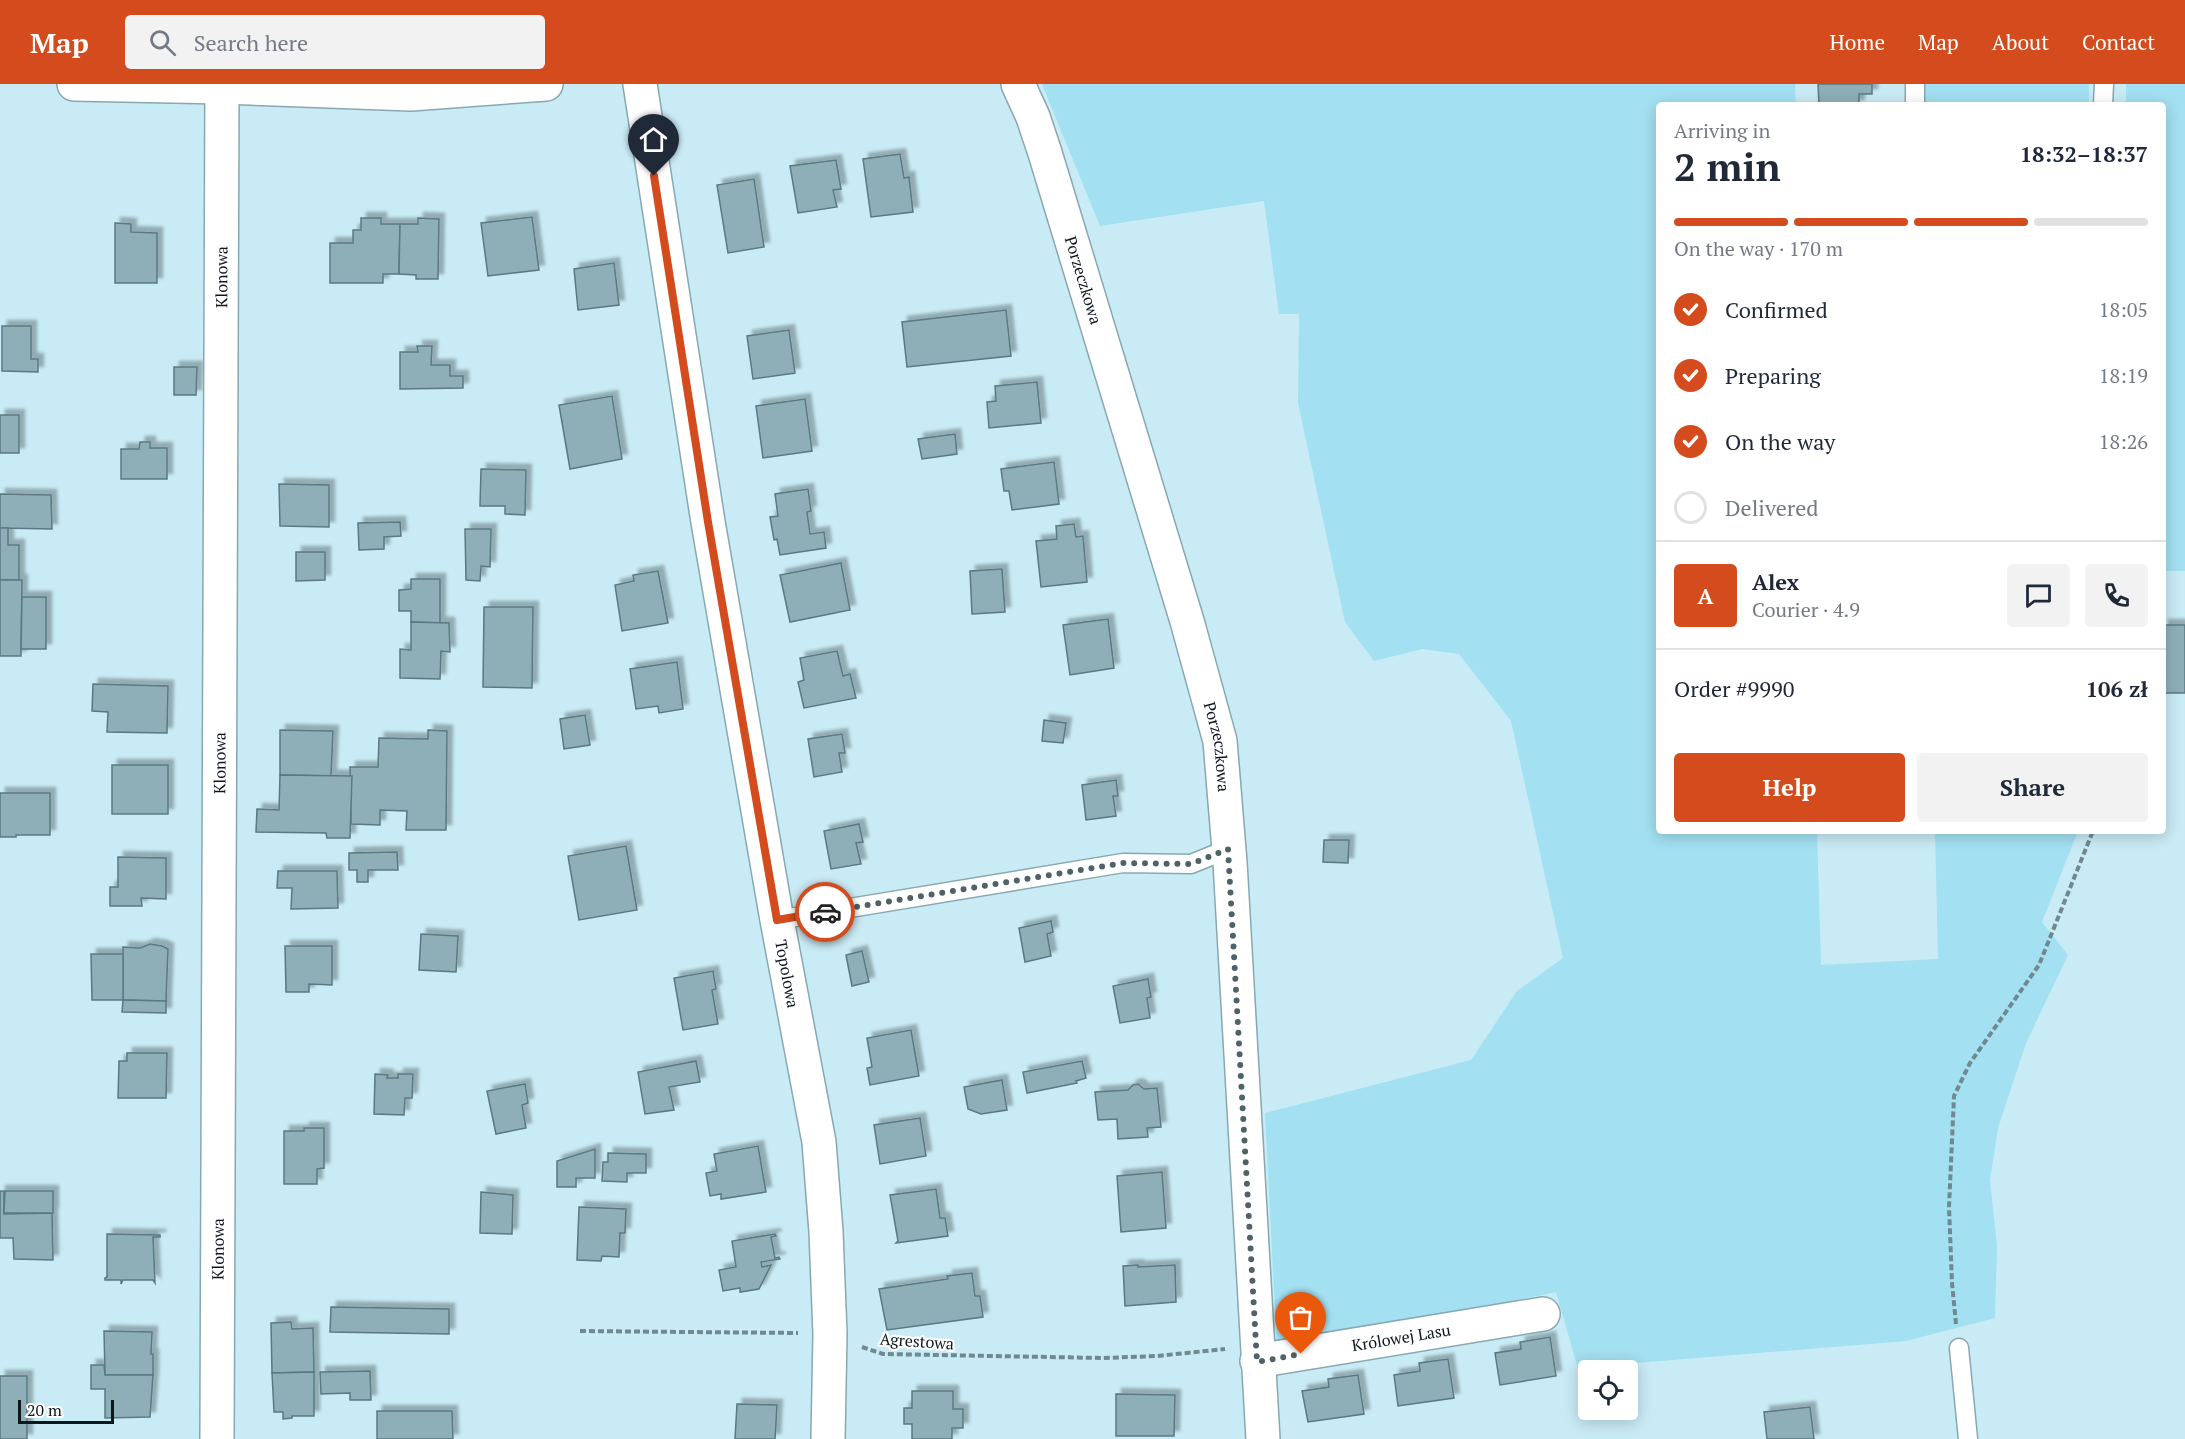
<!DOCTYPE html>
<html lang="en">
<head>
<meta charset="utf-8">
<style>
	:root { --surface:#fff; --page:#f2f2f3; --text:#1f2937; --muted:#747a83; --line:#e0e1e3; --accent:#d44c1d }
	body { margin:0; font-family:"PT Serif",serif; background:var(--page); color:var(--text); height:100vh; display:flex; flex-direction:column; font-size:22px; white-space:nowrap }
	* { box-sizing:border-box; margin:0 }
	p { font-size:20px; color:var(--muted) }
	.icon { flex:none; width:33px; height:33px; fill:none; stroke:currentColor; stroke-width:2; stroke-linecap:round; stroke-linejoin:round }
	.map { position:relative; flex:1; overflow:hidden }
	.details { position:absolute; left:1656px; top:18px; width:510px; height:732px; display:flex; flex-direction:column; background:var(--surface); border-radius:6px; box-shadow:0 3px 15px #0003 }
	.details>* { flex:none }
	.tools { position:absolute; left:1578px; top:1276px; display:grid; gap:12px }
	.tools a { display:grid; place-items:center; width:60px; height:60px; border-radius:6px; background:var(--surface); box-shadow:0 3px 15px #0003; font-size:30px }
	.scale { position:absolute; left:18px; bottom:15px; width:96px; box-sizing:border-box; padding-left:6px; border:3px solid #0c181c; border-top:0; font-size:16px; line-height:21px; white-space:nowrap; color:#0c181c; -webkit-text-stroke:4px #fff; paint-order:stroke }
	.pin { position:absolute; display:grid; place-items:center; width:51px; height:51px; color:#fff; margin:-62px -26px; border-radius:50% 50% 50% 0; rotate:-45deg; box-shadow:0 0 6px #0007 }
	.pin .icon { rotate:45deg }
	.courier { position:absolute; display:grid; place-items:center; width:60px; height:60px; margin:-30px; border:4px solid #d44c1d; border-radius:50%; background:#fff; color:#222; box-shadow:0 2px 8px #0007 }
	.headline em { font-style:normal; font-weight:600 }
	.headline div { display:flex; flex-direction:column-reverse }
	.headline { display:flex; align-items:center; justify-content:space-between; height:102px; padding:0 18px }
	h1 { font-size:39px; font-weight:600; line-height:45px }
	.bar { display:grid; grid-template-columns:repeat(4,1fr); gap:9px 6px; align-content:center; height:72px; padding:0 18px }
	.bar i { height:8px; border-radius:4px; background:var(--line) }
	.bar .on { background:var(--accent) }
	.bar p { grid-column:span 4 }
	.line { display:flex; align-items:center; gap:15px; padding:0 18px; border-top:2px solid var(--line) }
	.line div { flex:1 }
	.round { display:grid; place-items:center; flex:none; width:63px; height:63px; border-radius:6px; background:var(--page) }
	ol { padding:0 18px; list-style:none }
	li { display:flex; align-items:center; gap:18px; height:66px }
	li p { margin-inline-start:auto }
	li .icon { padding:6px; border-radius:50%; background:var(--accent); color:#fff; stroke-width:4 }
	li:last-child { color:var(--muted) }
	li i { width:33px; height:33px; border:3px solid var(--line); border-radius:50% }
	.cta { display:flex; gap:12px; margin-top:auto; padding:12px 18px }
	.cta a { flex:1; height:69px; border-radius:6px; background:var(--accent); color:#fff; font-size:24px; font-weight:600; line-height:69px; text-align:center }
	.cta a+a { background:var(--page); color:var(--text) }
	header { display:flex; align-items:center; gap:36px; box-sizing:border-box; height:84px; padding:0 30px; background:var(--accent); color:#fff }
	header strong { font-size:28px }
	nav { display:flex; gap:33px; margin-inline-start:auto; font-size:21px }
	.search { width:420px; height:54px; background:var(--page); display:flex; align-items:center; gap:15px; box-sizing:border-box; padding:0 21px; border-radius:6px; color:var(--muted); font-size:22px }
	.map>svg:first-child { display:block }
	.green { fill:#a3e0f1 }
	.building { fill:#8eafb8; stroke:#5a7982; stroke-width:1.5; filter:url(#shadow) }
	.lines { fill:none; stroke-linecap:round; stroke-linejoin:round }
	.service-casing { stroke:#88a8b1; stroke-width:21 }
	.minor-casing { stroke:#88a8b1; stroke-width:36 }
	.path { stroke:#70888f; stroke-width:4; stroke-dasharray:6 3; stroke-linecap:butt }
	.service { stroke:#fff; stroke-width:18 }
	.minor { stroke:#fff; stroke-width:33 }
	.done { stroke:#4e6268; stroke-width:6; stroke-dasharray:0 10.8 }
	.route { stroke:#d44c1d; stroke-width:8 }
	.labels { text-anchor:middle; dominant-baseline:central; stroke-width:4.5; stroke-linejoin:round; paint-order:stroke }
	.street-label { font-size:16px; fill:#0c181c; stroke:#fff }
</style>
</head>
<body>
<header>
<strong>Map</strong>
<div class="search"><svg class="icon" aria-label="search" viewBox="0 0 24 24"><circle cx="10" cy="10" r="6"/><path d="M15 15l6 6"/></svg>Search here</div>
<nav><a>Home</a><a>Map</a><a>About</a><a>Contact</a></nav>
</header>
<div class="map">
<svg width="2185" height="1355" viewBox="0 0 2185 1355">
	<defs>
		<filter id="shadow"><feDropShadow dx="5.5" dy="-5.5" stdDeviation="1.5" flood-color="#0004"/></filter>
	</defs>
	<rect width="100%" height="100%" fill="#c9ebf5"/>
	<g class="green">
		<path d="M 1042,0 L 1795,0 L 1796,21 L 1659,21 L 1659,747 L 1817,747 L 1821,881 L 1938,875 L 1935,747 L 2078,747 L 2042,838 L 2068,871 L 2026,959 L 1998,1044 L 1990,1096 L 1997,1163 L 1995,1234 L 1906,1257 L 1636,1279 L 1579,1288 L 1556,1208 L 1277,1266 L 1265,1029 L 1471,976 L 1517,907 L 1563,874 L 1511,637 L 1459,570 L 1422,565 L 1374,577 L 1345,538 L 1298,319 L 1299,230 L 1279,230 L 1264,117 L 1100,142 Z"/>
		<rect x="1921" y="0" width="168" height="21"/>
		<path d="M 2126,0 L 2185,0 L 2185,487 L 2163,487 L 2163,21 L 2126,21 Z"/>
	</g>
	<g class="building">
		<path d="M 1818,0 L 1872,0 L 1872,10 L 1859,10 L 1859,21 L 1819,21 Z"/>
		<path d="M 900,70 L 904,94 L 909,93 L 913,128 L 871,133 L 863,75 Z"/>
		<path d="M 836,76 L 841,105 L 833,106 L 837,123 L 798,129 L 790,82 Z"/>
		<path d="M 754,95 L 764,163 L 728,169 L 717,101 Z"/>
		<path d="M 532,133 L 539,186 L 488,192 L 481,139 Z"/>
		<path d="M 361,134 L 381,134 L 381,140 L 400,140 L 399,190 L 383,190 L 383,199 L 330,199 L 330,159 L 353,159 L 353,146 L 361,146 Z"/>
		<path d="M 418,134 L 439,135 L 438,195 L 416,195 L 416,191 L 399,190 L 400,140 L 418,140 Z"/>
		<path d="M 115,139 L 131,140 L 131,148 L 157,149 L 157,199 L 115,199 Z"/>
		<path d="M 614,179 L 619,221 L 578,226 L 574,185 Z"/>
		<path d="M 1006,226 L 1011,272 L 907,283 L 902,238 Z"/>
		<path d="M 2,242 L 31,242 L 31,275 L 38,275 L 38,288 L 2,287 Z"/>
		<path d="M 789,246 L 795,289 L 753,295 L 747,252 Z"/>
		<path d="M 417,262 L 432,262 L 431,281 L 450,281 L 450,292 L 463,292 L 463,304 L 400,305 L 400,268 L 418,268 Z"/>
		<path d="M 174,283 L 197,283 L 196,311 L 174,311 Z"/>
		<path d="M 1037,298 L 1041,339 L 989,344 L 987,318 L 996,317 L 995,302 Z"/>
		<path d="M 612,312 L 622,375 L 570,385 L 559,321 Z"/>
		<path d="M 805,315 L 812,367 L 763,374 L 756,322 Z"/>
		<rect x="0" y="331" width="19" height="38"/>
		<path d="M 955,350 L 957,370 L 922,375 L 918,355 Z"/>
		<path d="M 140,358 L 150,358 L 150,364 L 167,364 L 167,395 L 121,395 L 121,365 L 139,365 Z"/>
		<path d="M 1054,378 L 1059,420 L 1012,426 L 1009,407 L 1004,407 L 1001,385 Z"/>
		<path d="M 481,385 L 526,386 L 525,431 L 505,430 L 505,422 L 480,422 Z"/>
		<path d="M 279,400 L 329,401 L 329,443 L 280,442 Z"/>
		<path d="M 808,405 L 811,427 L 807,428 L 810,450 L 824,448 L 826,464 L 780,471 L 777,455 L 774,456 L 770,433 L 778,432 L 775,410 Z"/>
		<path d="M 0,410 L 51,411 L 52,445 L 0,444 Z"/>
		<path d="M 400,438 L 401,452 L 384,453 L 384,465 L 359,466 L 358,439 Z"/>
		<path d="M 1074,440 L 1076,453 L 1083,452 L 1087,498 L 1041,503 L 1036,457 L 1057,455 L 1056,442 Z"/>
		<path d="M 0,444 L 8,444 L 8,461 L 19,461 L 19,496 L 0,496 Z"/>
		<path d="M 465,445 L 491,445 L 490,483 L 481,482 L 480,497 L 466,496 Z"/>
		<path d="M 296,468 L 325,468 L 325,496 L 296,497 Z"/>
		<path d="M 841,479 L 850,526 L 790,538 L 780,491 Z"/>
		<path d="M 1002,485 L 1005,528 L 972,530 L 970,487 Z"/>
		<path d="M 658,487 L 668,539 L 622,547 L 615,501 L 634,497 L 633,491 Z"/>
		<path d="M 411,495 L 440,495 L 440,539 L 411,538 L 411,527 L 399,527 L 399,506 L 411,505 Z"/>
		<path d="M 0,496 L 22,496 L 21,572 L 0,572 Z"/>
		<path d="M 22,513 L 46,513 L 46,565 L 21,565 Z"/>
		<path d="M 484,523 L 533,523 L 532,604 L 483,603 Z"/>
		<path d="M 1108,535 L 1114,584 L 1070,591 L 1063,541 Z"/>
		<path d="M 411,538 L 449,539 L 450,568 L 441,567 L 440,595 L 400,594 L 400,565 L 411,566 Z"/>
		<rect x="2163" y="541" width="22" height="68"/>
		<path d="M 837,567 L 843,592 L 850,590 L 856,614 L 804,624 L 798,598 L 804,596 L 800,574 Z"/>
		<path d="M 677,578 L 683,625 L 659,629 L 658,622 L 636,625 L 630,585 Z"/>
		<path d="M 93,600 L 168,602 L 167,649 L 107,648 L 108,628 L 92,627 Z"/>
		<path d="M 585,631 L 590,661 L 564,665 L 560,635 Z"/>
		<path d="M 1044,636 L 1066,639 L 1063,659 L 1042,657 Z"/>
		<path d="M 280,646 L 333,647 L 331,692 L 280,691 Z"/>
		<path d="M 428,646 L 447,647 L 446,746 L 406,746 L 407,727 L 380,726 L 380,741 L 351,740 L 350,683 L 378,683 L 379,654 L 428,655 Z"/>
		<path d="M 842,650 L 845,669 L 839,669 L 842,688 L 814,693 L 808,655 Z"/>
		<rect x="112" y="681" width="56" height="49"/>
		<path d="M 280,691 L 352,692 L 350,754 L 327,754 L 326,749 L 256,748 L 257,725 L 279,726 Z"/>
		<path d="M 1116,696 L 1118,712 L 1113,712 L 1116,732 L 1086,736 L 1082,701 Z"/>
		<path d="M 0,709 L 50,709 L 50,751 L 16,751 L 16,753 L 0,753 Z"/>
		<path d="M 859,740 L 863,758 L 856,759 L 861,780 L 831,785 L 824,747 Z"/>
		<path d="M 1324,756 L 1349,756 L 1348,779 L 1323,778 Z"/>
		<path d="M 626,762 L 637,826 L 579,836 L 568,772 Z"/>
		<path d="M 397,768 L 398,786 L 368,786 L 368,798 L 357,798 L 357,786 L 349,786 L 349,769 Z"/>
		<path d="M 118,773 L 166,774 L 166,815 L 141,814 L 142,822 L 110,822 L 110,803 L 118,803 Z"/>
		<path d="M 278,787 L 337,787 L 338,824 L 291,825 L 292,804 L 277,804 Z"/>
		<path d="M 1051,837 L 1053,848 L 1047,850 L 1051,872 L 1025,878 L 1019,844 Z"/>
		<path d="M 421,850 L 458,852 L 456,888 L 419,886 Z"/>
		<path d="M 150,860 L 162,862 L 168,865 L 166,917 L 123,916 L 123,863 L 140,864 Z"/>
		<path d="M 285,862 L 332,862 L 332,901 L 309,900 L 309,908 L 286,908 Z"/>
		<path d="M 862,867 L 869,898 L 852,902 L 846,871 Z"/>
		<path d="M 91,870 L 123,870 L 123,916 L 92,916 Z"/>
		<path d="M 713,887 L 716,905 L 712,906 L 718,940 L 683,946 L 674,894 Z"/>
		<path d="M 1148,895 L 1151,913 L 1147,914 L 1150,934 L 1120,939 L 1113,902 Z"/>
		<path d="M 123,916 L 166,917 L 166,929 L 122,928 Z"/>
		<path d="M 911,946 L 919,992 L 870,1001 L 867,984 L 872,983 L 867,954 Z"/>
		<path d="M 127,969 L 167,969 L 166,1014 L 118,1014 L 119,977 L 127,977 Z"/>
		<path d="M 696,977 L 700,998 L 669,1003 L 674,1026 L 645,1030 L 638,988 Z"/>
		<path d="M 1082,977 L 1086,994 L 1076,997 L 1077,999 L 1027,1009 L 1023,988 Z"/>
		<path d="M 375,990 L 388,991 L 387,994 L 398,994 L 398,990 L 413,990 L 412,1014 L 405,1014 L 404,1031 L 374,1030 Z"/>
		<path d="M 1002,996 L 1007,1026 L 981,1030 L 968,1025 L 964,1003 Z"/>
		<path d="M 525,1000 L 528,1019 L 522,1021 L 526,1044 L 496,1050 L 487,1007 Z"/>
		<path d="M 1138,1000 L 1144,1005 L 1157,1004 L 1161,1043 L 1147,1044 L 1148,1053 L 1118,1055 L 1117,1035 L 1098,1036 L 1095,1008 L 1128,1006 L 1133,1001 Z"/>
		<path d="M 920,1034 L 926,1072 L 880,1080 L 874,1041 Z"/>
		<path d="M 304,1044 L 324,1044 L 324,1084 L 317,1085 L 317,1100 L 284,1100 L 284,1047 L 304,1047 Z"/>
		<path d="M 758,1062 L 766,1108 L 721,1115 L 721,1110 L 710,1112 L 706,1089 L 717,1087 L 714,1070 Z"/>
		<path d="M 595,1065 L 595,1094 L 576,1094 L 576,1103 L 557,1103 L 557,1077 Z"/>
		<path d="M 608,1069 L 646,1070 L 646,1089 L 627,1089 L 627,1098 L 602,1097 L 603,1078 L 608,1078 Z"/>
		<path d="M 1162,1088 L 1166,1144 L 1121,1148 L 1117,1092 Z"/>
		<path d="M 936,1105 L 940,1134 L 945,1134 L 948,1152 L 896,1159 L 898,1157 L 890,1111 Z"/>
		<path d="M 0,1107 L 4,1107 L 4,1130 L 52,1129 L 53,1176 L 14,1175 L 13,1154 L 0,1154 Z"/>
		<path d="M 5,1107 L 53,1107 L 53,1129 L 4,1129 Z"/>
		<path d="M 481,1108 L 513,1111 L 512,1150 L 480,1149 Z"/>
		<path d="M 579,1123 L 626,1125 L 625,1149 L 620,1149 L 619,1173 L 602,1172 L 601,1177 L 577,1176 Z"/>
		<path d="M 107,1150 L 160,1151 L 160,1153 L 153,1153 L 155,1199 L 153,1196 L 123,1196 L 121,1200 L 121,1196 L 105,1196 L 105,1194 L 107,1193 Z"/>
		<path d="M 775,1150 L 776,1152 L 771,1153 L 775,1174 L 779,1173 L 780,1175 L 761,1178 L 762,1183 L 771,1181 L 759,1205 L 740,1208 L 740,1204 L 723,1207 L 719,1186 L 736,1183 L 732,1157 Z"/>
		<path d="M 1138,1181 L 1138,1183 L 1175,1181 L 1176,1218 L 1125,1222 L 1123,1182 Z"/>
		<path d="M 972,1189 L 975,1212 L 980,1212 L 983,1233 L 887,1246 L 879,1205 L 948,1195 L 947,1192 Z"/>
		<path d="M 331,1223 L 449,1225 L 449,1250 L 330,1248 Z"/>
		<path d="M 291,1238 L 292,1245 L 313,1244 L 314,1288 L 272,1289 L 271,1239 Z"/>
		<path d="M 104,1247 L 152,1248 L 151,1270 L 153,1270 L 153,1291 L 105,1291 Z"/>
		<path d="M 1550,1253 L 1556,1292 L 1500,1301 L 1495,1269 L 1521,1265 L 1520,1258 Z"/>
		<path d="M 1448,1275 L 1454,1314 L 1398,1322 L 1394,1291 L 1420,1287 L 1419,1279 Z"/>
		<path d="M 91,1281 L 104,1281 L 105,1291 L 153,1291 L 150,1333 L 105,1334 L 105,1305 L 91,1305 Z"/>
		<path d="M 370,1287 L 371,1316 L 350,1316 L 350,1309 L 321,1310 L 320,1288 Z"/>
		<path d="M 314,1288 L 314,1332 L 292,1332 L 292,1334 L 283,1335 L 283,1328 L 274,1328 L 272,1289 Z"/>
		<path d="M 1358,1291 L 1364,1330 L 1308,1338 L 1302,1307 L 1329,1303 L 1328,1295 Z"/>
		<rect x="0" y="1292" width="27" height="63"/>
		<path d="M 912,1307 L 953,1307 L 953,1325 L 963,1325 L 963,1344 L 952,1344 L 952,1355 L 912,1355 L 912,1340 L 904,1340 L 904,1324 L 912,1324 Z"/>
		<path d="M 1116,1310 L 1175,1311 L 1174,1352 L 1116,1352 Z"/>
		<path d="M 737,1320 L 777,1321 L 775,1355 L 735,1355 Z"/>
		<path d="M 1810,1323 L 1814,1355 L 1767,1355 L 1764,1328 Z"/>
		<path d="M 377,1327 L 452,1327 L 453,1355 L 377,1355 Z"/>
	</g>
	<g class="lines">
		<g class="service-casing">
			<g id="service">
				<path d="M 1915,0 L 1915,21"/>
				<path d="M 2103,21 L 2104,0"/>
				<path d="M 777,836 L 1123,779 L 1191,780 L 1228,765"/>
				<path d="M 1959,1264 L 1968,1355"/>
			</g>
		</g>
		<g class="minor-casing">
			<g id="minor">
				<path d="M 74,0 L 222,3 L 411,10 L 546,0"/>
				<path id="s1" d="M 640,0 L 708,438 L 777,836 L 819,1058 L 826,1148 L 830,1250 L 828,1355"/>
				<path id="s2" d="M 1018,0 L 1033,33 L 1045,69 L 1187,537 L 1220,657 L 1230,778 L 1263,1355"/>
				<path id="s3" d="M 1257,1277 L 1543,1230"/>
				<path id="s4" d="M 217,1355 L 222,3"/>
			</g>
		</g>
		<g class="path">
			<path d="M 1956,1240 L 1952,1199 L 1949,1123 L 1954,1012 L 1970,979 L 2039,881 L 2093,747"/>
			<path d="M 580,1247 L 798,1249"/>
			<path d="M 862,1263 L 883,1270 L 1103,1274 L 1157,1272 L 1225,1265"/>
		</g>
		<use href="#service" class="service"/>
		<use href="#minor" class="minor"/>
	</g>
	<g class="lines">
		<path class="done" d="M 825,828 L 1123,779 L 1191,780 L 1228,765 L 1257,1278 L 1301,1270"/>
		<path class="route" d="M 654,92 L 708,438 L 777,836 L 825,828"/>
	</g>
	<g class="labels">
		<g class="street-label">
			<text stroke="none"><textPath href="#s4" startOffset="1162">Klonowa</textPath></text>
			<text stroke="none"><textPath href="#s2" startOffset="207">Porzeczkowa</textPath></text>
			<text stroke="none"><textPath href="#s2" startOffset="693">Porzeczkowa</textPath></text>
			<text stroke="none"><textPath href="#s4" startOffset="676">Klonowa</textPath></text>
			<text stroke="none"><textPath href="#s1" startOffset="902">Topolowa</textPath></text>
			<text stroke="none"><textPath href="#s4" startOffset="190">Klonowa</textPath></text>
			<text stroke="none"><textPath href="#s3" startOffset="146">Królowej Lasu</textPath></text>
			<text transform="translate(917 1257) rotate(4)">Agrestowa</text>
		</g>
	</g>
</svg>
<div class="tools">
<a><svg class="icon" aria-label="locate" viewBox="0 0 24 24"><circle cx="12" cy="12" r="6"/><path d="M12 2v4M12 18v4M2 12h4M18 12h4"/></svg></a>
</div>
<div class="scale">20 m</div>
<div class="pin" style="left:1301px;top:1270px;background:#ea580c"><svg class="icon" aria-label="bag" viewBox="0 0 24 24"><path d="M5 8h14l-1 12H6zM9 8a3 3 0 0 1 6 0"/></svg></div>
<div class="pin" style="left:654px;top:92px;background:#1f2937"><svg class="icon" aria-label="home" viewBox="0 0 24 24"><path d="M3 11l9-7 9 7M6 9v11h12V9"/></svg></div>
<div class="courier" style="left:825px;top:828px"><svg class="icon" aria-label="car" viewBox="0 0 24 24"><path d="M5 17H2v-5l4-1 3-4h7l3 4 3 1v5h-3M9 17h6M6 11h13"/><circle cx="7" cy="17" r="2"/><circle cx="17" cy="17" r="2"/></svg></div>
<section class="details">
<div class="headline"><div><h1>2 min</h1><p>Arriving in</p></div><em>18:32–18:37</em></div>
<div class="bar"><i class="on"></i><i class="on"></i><i class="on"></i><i></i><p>On the way · 170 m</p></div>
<ol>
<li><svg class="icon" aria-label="check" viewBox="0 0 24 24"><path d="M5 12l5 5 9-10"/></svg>Confirmed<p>18:05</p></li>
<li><svg class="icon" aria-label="check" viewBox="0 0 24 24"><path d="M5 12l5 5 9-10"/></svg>Preparing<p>18:19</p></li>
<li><svg class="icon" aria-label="check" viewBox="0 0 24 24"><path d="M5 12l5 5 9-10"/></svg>On the way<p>18:26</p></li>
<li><i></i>Delivered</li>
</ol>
<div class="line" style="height:108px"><b class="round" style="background:var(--accent);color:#fff">A</b><div><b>Alex</b><p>Courier · 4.9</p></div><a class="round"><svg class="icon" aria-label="chat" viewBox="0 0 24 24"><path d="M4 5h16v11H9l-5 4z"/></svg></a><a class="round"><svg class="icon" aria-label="phone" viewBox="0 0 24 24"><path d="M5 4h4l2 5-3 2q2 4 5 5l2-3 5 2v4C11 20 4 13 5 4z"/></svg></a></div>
<div class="line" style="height:78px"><div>Order #9990</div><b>106 zł</b></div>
<div class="cta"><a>Help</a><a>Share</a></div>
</section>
</div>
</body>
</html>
